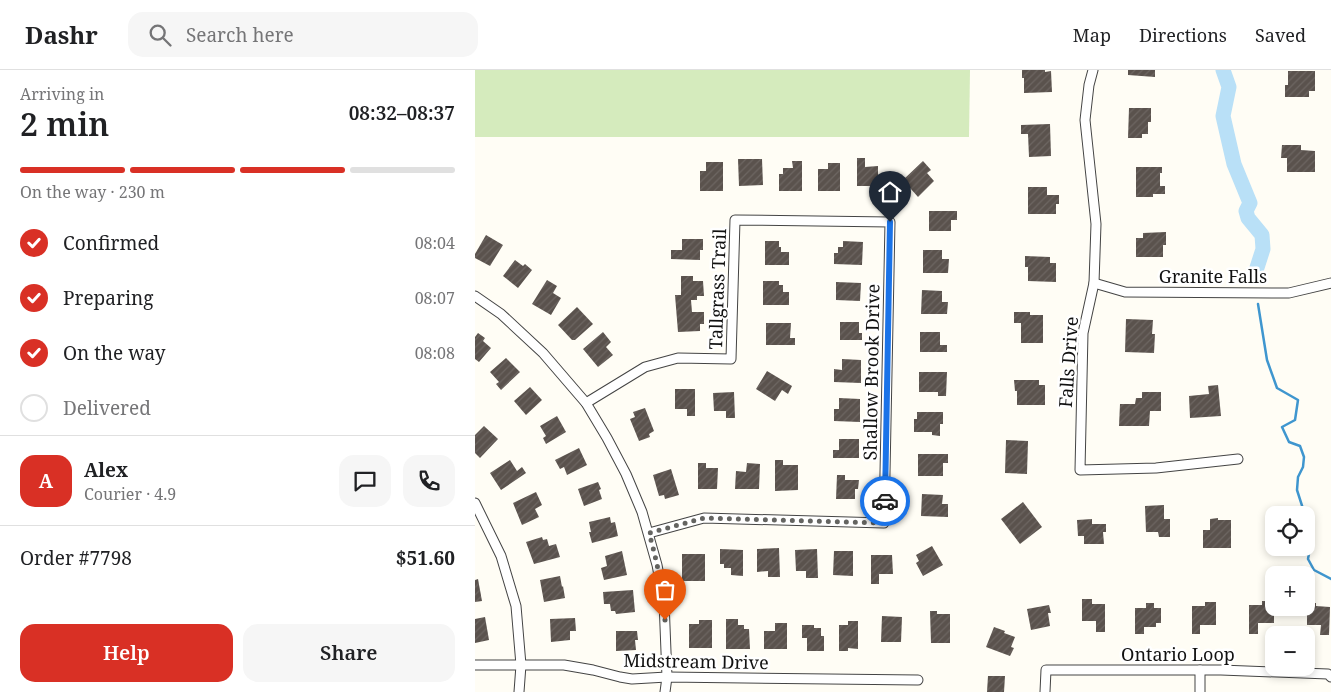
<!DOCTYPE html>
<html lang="en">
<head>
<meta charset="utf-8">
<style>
	:root { --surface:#fff; --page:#f6f6f6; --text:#202124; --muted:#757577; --line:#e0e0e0; --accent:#d93025 }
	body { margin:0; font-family:"Noto Serif",serif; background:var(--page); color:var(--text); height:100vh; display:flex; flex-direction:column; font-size:19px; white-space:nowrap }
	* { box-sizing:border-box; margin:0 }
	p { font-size:16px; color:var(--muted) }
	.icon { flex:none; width:28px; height:28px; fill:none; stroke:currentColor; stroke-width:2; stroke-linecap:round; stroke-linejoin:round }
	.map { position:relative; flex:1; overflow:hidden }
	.sheet { display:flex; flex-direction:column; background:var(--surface); width:475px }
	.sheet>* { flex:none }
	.fabs { position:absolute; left:790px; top:436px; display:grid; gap:10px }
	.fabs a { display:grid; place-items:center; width:50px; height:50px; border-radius:10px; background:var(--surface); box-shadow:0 2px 8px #0003; font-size:25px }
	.pin { position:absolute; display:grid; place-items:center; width:42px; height:42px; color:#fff; margin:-51px -21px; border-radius:50% 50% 50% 0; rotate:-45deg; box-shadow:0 0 5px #0007 }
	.pin .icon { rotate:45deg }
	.courier { position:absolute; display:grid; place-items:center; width:50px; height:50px; margin:-25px; border:4px solid #1a73e8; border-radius:50%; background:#fff; color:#222; box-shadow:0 1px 6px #0007 }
	.head em { font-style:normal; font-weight:600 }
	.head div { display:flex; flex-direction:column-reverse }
	.head { display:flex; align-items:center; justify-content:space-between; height:85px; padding:0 20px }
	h1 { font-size:32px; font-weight:600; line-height:38px }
	.bar { display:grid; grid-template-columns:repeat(4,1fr); gap:8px 5px; align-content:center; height:60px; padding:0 20px }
	.bar i { height:6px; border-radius:4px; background:var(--line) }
	.bar .selected { background:var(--accent) }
	.bar p { grid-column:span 4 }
	.line { display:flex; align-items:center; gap:12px; padding:0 20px; border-top:1px solid var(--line) }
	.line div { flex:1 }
	.round { display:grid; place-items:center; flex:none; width:52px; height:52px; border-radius:15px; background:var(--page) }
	ol { padding:0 20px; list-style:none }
	li { display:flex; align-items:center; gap:15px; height:55px }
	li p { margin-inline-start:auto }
	li .icon { padding:5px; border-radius:50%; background:var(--accent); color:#fff; stroke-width:4 }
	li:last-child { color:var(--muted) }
	li i { width:28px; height:28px; border:2px solid var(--line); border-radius:50% }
	.primary-button { display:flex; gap:10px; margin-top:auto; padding:10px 20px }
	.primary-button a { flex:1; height:58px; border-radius:15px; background:var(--accent); color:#fff; font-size:20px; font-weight:600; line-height:58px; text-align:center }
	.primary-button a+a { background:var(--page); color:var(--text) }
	header { display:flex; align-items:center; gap:30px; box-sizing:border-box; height:70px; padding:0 25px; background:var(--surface); border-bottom:1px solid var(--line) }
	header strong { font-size:24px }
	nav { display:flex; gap:28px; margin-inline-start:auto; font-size:18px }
	.search { width:350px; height:45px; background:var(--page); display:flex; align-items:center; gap:12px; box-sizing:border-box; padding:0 18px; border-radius:15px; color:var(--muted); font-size:19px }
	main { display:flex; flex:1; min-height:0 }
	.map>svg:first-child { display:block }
	.grass { fill:#d5ebbd }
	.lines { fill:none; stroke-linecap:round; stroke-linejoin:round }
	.stream { stroke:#3f96cf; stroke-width:2.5 }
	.river { stroke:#b9e0f7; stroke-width:15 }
	.building { fill:url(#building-hatch) }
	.minor-casing { stroke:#444; stroke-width:11 }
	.minor { stroke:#fff; stroke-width:9 }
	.done { stroke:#646461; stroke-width:5; stroke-dasharray:0 9 }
	.route { stroke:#1a73e8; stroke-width:6 }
	.labels { text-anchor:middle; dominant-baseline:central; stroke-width:5; stroke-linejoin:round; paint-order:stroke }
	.street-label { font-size:18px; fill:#111; stroke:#fff }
</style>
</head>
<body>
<header>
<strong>Dashr</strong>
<div class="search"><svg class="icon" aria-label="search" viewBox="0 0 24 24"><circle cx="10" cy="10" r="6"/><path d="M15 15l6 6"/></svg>Search here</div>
<nav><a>Map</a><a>Directions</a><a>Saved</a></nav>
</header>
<main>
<section class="sheet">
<div class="head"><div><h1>2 min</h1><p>Arriving in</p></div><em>08:32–08:37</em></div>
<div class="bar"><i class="selected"></i><i class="selected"></i><i class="selected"></i><i></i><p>On the way · 230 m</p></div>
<ol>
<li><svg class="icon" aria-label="check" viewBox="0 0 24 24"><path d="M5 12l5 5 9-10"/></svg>Confirmed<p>08:04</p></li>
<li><svg class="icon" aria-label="check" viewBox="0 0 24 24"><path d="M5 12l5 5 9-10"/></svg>Preparing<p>08:07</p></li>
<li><svg class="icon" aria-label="check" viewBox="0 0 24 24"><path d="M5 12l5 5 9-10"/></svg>On the way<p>08:08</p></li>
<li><i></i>Delivered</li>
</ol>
<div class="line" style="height:90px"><b class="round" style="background:var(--accent);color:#fff">A</b><div><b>Alex</b><p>Courier · 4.9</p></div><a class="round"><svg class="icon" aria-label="chat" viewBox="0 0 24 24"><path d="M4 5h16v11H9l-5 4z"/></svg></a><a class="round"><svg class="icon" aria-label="phone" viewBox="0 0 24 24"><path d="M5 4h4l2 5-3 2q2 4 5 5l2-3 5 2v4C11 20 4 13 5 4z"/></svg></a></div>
<div class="line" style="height:65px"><div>Order #7798</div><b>$51.60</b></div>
<div class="primary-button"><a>Help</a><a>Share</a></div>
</section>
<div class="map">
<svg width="856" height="622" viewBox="0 0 856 622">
	<defs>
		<pattern id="building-hatch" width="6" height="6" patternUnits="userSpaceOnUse" patternTransform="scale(1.25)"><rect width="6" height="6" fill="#5a524d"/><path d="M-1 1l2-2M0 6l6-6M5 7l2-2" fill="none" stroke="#6d6662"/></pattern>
	</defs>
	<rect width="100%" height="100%" fill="#fffdf5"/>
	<path class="grass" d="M 0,0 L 495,0 L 494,67 L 0,67 Z"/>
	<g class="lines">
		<g class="stream">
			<path d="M 783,234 L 792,290 L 802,318 L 823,330 L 820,350 L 807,357 L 814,372 L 825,376 L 829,387 L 828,397 L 823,407 L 822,420 L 830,445"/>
			<path d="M 831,450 L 837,467 L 833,489 L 839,500 L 856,509"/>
		</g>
		<path class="river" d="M 748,0 L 754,17 L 748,46 L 759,94 L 775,133 L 771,141 L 773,148 L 787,165 L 788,179 L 779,207"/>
	</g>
	<g class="building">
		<path d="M 547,0 L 570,0 L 570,2 L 576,1 L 577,22 L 549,23 L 549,8 L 547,8 Z"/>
		<path d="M 653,0 L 680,0 L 680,7 L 653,5 Z"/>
		<path d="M 813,1 L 840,1 L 840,21 L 834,21 L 834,27 L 810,27 L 810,15 L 813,15 Z"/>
		<path d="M 654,38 L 676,38 L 676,52 L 673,52 L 673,64 L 667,64 L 667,68 L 653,68 Z"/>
		<path d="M 575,54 L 576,86 L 554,87 L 553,64 L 546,64 L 546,55 Z"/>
		<path d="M 807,75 L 826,75 L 826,80 L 840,81 L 840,102 L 812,102 L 812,88 L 806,88 Z"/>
		<path d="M 382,88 L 390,88 L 390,97 L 403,96 L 403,116 L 382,116 Z"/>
		<path d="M 263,89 L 287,89 L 288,115 L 264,116 Z"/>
		<path d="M 317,91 L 327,91 L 327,121 L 304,121 L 304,104 L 308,104 L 308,98 L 318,98 Z"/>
		<path d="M 448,91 L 456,100 L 452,103 L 459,111 L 443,127 L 428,110 Z"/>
		<path d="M 231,92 L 248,92 L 248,121 L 225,121 L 225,101 L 231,101 Z"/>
		<path d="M 353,93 L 365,93 L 365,121 L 343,121 L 343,99 L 353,99 Z"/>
		<path d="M 661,97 L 687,97 L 687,103 L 685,103 L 685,116 L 690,116 L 690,124 L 678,124 L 678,127 L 661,127 Z"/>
		<path d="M 553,117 L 572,117 L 572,125 L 584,125 L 584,134 L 581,134 L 581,144 L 553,144 Z"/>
		<path d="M 454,141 L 482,141 L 482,150 L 476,150 L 476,161 L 454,161 Z"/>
		<path d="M 691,162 L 691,175 L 688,175 L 688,187 L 661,187 L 661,168 L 668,168 L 668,163 Z"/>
		<path d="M 11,165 L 28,175 L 15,196 L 0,188 L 0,184 Z"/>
		<path d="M 207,169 L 228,169 L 228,180 L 225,180 L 225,190 L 196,189 L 196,180 L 207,180 Z"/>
		<path d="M 290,171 L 304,171 L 304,177 L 306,177 L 306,182 L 314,182 L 314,195 L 290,195 Z"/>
		<path d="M 368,171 L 388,172 L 387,195 L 359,194 L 359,183 L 363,183 L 363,177 L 368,177 Z"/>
		<path d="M 448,180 L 467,180 L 467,189 L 474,189 L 473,203 L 448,203 Z"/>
		<path d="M 550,186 L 575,187 L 575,193 L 581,193 L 581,212 L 553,211 L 553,197 L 550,197 Z"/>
		<path d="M 40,190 L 48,196 L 50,194 L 57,200 L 43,218 L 28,206 Z"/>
		<path d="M 206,206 L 218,206 L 218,211 L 228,211 L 229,226 L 222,226 L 222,230 L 216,230 L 217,242 L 229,242 L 229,254 L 225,254 L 225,261 L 203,262 L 200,225 L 206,225 Z"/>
		<path d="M 72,210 L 82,216 L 78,223 L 86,228 L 76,245 L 57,234 Z"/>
		<path d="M 288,211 L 304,211 L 304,215 L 308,215 L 308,222 L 314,222 L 314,235 L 288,235 Z"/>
		<path d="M 361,212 L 386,213 L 385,231 L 361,230 Z"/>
		<path d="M 447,220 L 467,221 L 467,232 L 473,232 L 472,244 L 446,244 Z"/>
		<path d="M 102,237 L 118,254 L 100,270 L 97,270 L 83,255 Z"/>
		<path d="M 539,242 L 555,242 L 555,245 L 568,245 L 568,273 L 546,273 L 546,253 L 539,253 Z"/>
		<path d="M 651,249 L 678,250 L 677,264 L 680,264 L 679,283 L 650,282 Z"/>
		<path d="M 365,252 L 384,252 L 384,263 L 387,263 L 387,270 L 365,270 Z"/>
		<path d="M 291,253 L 316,253 L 315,268 L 320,268 L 320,275 L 291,275 Z"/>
		<path d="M 128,262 L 136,272 L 131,277 L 138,285 L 123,297 L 108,279 Z"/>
		<path d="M 445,262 L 465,262 L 465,275 L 472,275 L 472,282 L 445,282 Z"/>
		<path d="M 3,263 L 10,268 L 8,271 L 16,278 L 4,292 L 0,289 L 0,267 Z"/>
		<path d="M 31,288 L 45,302 L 26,320 L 21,314 L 24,312 L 15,302 Z"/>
		<path d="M 367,289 L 386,290 L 386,313 L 359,312 L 359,299 L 367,300 Z"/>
		<path d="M 292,301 L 317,316 L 313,324 L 307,320 L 300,331 L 281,319 Z"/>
		<path d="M 444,302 L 472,302 L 471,326 L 463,326 L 463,322 L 444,322 Z"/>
		<path d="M 539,310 L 564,310 L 564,315 L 570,315 L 570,335 L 542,335 L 542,321 L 540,321 Z"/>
		<path d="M 743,315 L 746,346 L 715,348 L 714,326 L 734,324 L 733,316 Z"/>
		<path d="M 55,317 L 67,330 L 51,345 L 39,331 Z"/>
		<path d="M 200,319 L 220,319 L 220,346 L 212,346 L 212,339 L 200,339 Z"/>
		<path d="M 259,322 L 260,348 L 251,348 L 251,341 L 239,341 L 238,323 Z"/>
		<path d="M 667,322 L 686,322 L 686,341 L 675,341 L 674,356 L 644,356 L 645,334 L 660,334 L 661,328 L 667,328 Z"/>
		<path d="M 364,328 L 385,329 L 385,352 L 359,351 L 359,339 L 364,339 Z"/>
		<path d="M 170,338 L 179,361 L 174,364 L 175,367 L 164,371 L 155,349 L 160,347 L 158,342 Z"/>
		<path d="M 442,342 L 468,342 L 468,354 L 465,354 L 465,366 L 457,365 L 457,362 L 439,362 L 439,349 L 442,349 Z"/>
		<path d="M 82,346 L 91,362 L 71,374 L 68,368 L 71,366 L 65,356 Z"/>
		<path d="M 9,356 L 23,369 L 5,388 L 0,383 L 0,365 Z"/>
		<path d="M 364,369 L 384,369 L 384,388 L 358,388 L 358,380 L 364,380 Z"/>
		<path d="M 531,370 L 553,371 L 552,404 L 530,403 Z"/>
		<path d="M 104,378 L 112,395 L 92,405 L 89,397 L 85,399 L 80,390 Z"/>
		<path d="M 443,384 L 473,384 L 473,393 L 468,393 L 468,406 L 443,406 Z"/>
		<path d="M 35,390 L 42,401 L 47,397 L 51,403 L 26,420 L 15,403 Z"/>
		<path d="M 300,390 L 308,390 L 308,395 L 323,395 L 323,420 L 300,421 Z"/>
		<path d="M 223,393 L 231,393 L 231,398 L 243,398 L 242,419 L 223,419 Z"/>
		<path d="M 272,393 L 285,394 L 284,419 L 260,419 L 261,401 L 271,402 Z"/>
		<path d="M 196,399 L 204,425 L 190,429 L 189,425 L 184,426 L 178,405 Z"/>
		<path d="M 362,405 L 370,405 L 370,410 L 384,410 L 383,419 L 380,419 L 380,429 L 361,429 Z"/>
		<path d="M 123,412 L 126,419 L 124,420 L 127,429 L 109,436 L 103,419 Z"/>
		<path d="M 61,422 L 67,435 L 60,439 L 64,447 L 47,455 L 38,433 Z"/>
		<path d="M 447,424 L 468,425 L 467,434 L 473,434 L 473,447 L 446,446 Z"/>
		<path d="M 548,432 L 567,457 L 545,474 L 526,449 Z"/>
		<path d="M 689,435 L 689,449 L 695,449 L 695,467 L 684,467 L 683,462 L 671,462 L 670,436 Z"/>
		<path d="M 135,447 L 136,453 L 140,452 L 143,466 L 117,473 L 114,462 L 116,462 L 114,452 Z"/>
		<path d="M 743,448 L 743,450 L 756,450 L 756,478 L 728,478 L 728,460 L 735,460 L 735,449 Z"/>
		<path d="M 617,449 L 617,454 L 631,454 L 631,462 L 628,462 L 629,474 L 609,474 L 609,466 L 603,466 L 602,450 Z"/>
		<path d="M 67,467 L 68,470 L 72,469 L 74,476 L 81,474 L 85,487 L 59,494 L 51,472 Z"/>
		<path d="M 457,476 L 468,495 L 448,506 L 441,493 L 444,491 L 441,485 Z"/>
		<path d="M 304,478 L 305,507 L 293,507 L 293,501 L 282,502 L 282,479 Z"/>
		<path d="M 245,479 L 268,480 L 268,506 L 256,505 L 256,498 L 249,498 L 249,494 L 245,494 Z"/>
		<path d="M 342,479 L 343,508 L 331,508 L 331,501 L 321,501 L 320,480 Z"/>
		<path d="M 147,481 L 152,505 L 129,510 L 126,498 L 132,496 L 130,486 Z"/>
		<path d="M 359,481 L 378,481 L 378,506 L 358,505 Z"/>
		<rect x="207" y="484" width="23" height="27"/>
		<path d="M 396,485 L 417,485 L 418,504 L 404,504 L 404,514 L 396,514 Z"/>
		<path d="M 85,506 L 87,517 L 88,516 L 90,528 L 69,532 L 65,510 Z"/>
		<path d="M 3,509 L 7,531 L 0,532 L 0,510 Z"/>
		<path d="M 158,520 L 160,542 L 141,544 L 140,541 L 136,541 L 135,534 L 129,534 L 128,522 Z"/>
		<path d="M 607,529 L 617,529 L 617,534 L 630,534 L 630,562 L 621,562 L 621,551 L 607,551 Z"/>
		<path d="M 787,531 L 794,531 L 794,534 L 799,534 L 799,553 L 783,553 L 783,564 L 774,564 L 774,535 L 787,535 Z"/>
		<path d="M 730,532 L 741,532 L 741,555 L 725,555 L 725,564 L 717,564 L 717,536 L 730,536 Z"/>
		<path d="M 671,533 L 679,533 L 679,538 L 686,538 L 686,553 L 681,553 L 681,557 L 669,557 L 669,564 L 660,564 L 660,538 L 671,538 Z"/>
		<path d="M 832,533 L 841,533 L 841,536 L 855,537 L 854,565 L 845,565 L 846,555 L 832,555 Z"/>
		<path d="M 574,535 L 576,543 L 573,543 L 575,556 L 556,560 L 552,539 Z"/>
		<path d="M 455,541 L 462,541 L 462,544 L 475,544 L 475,573 L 456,573 Z"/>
		<path d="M 407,546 L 427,547 L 426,572 L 406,572 Z"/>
		<path d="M 10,547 L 14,570 L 0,573 L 0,549 Z"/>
		<path d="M 100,548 L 101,561 L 95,561 L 95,570 L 76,572 L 75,549 Z"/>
		<path d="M 251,549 L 263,549 L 263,555 L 269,555 L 269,559 L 274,559 L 275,579 L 251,579 Z"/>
		<path d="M 224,550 L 237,550 L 237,578 L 214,578 L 214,554 L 224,554 Z"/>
		<path d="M 373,551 L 383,551 L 383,579 L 373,578 L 373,581 L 364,581 L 364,555 L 373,555 Z"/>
		<path d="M 300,553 L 312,553 L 312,579 L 289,579 L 289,561 L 300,561 Z"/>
		<path d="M 327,555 L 339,555 L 339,558 L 346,558 L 346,566 L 349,566 L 349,581 L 332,581 L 332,568 L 327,568 Z"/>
		<path d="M 519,557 L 530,561 L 529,563 L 540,567 L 536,577 L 539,578 L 535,586 L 511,577 Z"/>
		<path d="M 141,561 L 162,561 L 163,570 L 160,570 L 161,580 L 141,581 Z"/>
		<path d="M 513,606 L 530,606 L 529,622 L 512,622 Z"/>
	</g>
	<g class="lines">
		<g class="minor-casing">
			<g id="minor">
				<path d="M 618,0 L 614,15 L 610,50 L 621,154 L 619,213 L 608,263 L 605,400 L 681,398 L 763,389"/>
				<path d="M 619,213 L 650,222 L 814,223 L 856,213"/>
				<path d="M 0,226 L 26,244 L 68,283 L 111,333 L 132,368 L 151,404 L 167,442 L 182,495 L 189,531 L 192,607 L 190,622"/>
				<path d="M 111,333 L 170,297 L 203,288 L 256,289 L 260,150 L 415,152 L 409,453 L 229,448 L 174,463"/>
				<path d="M 0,433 L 26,486 L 41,536 L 46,595 L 44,622"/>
				<path d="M 0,595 L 89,595 L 118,600 L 145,607 L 157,609 L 192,607 L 443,610"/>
				<path d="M 570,622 L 571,600 L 746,600 L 853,604 L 856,607"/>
				<path d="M 725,622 L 725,600"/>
			</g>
		</g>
		<use href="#minor" class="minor"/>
	</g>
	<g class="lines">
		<path class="done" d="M 190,550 C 188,520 182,491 174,463 L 229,448 L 409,453 L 410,431"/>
		<path class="route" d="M 410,431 L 415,152"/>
	</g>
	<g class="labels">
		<g class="street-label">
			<text x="738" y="206">Granite Falls</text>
			<text transform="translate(242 219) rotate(-88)">Tallgrass Trail</text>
			<text transform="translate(593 292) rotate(-86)">Falls Drive</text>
			<text transform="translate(396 302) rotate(-89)">Shallow Brook Drive</text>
			<text x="703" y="584">Ontario Loop</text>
			<text transform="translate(221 591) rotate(1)">Midstream Drive</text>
		</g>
	</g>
</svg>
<div class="fabs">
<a><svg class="icon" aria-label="locate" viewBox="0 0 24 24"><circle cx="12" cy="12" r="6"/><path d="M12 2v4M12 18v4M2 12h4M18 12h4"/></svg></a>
<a>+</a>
<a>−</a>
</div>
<div class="pin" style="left:190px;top:550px;background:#ea580c"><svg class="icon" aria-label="bag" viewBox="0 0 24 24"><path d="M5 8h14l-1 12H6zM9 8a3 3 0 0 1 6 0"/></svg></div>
<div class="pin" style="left:415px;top:152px;background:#1f2937"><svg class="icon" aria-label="home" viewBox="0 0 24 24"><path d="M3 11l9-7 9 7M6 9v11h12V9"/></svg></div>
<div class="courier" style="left:410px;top:431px"><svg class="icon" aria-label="car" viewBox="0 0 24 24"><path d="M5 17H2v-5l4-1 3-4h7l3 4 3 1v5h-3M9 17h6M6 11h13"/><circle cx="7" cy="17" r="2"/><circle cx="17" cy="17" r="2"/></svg></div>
</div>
</main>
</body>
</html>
